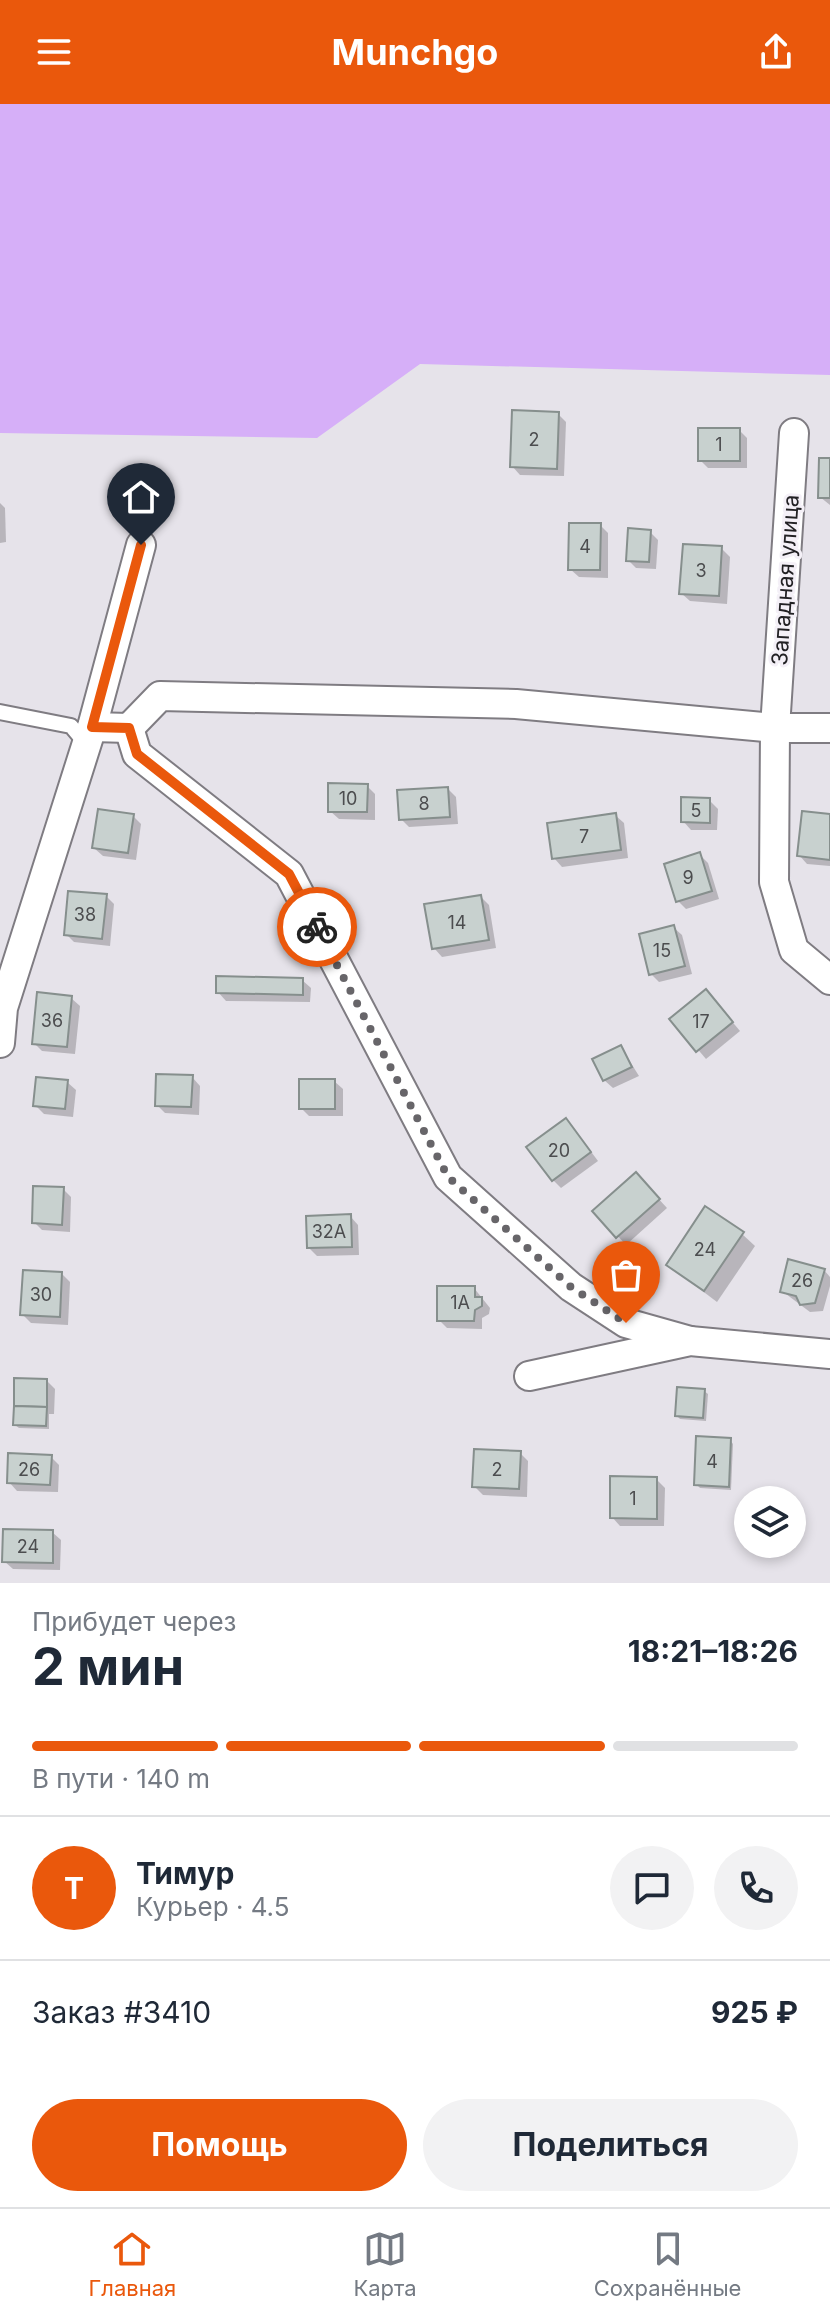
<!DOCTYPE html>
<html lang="ru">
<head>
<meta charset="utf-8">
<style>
	:root { --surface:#fff; --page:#f2f2f3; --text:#1f2937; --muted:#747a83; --line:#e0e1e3; --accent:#ea580c }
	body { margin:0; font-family:Inter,sans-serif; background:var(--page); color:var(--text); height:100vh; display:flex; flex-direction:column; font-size:30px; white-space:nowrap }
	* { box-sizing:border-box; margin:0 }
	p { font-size:26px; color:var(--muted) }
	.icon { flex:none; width:44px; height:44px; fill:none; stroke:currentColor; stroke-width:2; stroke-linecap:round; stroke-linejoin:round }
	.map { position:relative; height:1479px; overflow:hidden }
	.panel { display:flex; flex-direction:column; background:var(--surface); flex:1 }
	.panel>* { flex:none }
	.buttons { position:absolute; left:734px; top:1382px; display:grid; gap:16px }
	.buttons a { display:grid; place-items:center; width:72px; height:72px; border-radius:50%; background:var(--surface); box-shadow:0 4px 12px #0003; font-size:40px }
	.pin { position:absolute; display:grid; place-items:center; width:68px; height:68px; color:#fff; margin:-82px -34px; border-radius:50% 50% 50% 0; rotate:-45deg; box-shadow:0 0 8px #0007 }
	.pin .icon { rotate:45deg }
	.courier { position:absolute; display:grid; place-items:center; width:80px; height:80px; margin:-40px; border:6px solid #ea580c; border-radius:50%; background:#fff; color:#222; box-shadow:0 2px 10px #0007 }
	.overview em { font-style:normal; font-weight:700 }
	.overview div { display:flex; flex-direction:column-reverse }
	.overview { display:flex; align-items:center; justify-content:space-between; height:136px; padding:0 32px }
	h1 { font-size:52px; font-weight:700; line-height:60px }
	.bar { display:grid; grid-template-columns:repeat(4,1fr); gap:12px 8px; align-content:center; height:96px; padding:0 32px }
	.bar i { height:10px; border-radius:6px; background:var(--line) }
	.bar .selected { background:var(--accent) }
	.bar p { grid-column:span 4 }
	.line { display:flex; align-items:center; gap:20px; padding:0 32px; border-top:2px solid var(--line) }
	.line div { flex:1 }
	.round { display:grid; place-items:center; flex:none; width:84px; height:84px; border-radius:42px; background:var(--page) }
	.action { display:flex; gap:16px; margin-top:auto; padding:16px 32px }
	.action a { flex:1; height:92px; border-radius:48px; background:var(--accent); color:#fff; font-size:32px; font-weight:700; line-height:92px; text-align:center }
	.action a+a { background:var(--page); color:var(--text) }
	header { display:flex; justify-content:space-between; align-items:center; height:104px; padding:0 32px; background:var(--accent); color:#fff; font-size:36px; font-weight:700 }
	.menu { display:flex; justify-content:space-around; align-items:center; height:112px; border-top:2px solid var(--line); background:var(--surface); font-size:22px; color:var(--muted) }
	.menu a { display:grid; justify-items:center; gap:4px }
	.menu .selected { color:var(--accent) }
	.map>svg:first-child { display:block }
	.green { fill:#d6aff8 }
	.shadow { fill:#0003 }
	.building { fill:#c8d1cf; stroke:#868f8d; stroke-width:2 }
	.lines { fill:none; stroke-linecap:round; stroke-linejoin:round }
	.service-casing { stroke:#7f7c82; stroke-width:18 }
	.minor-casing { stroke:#7f7c82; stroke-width:32 }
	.service { stroke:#fff; stroke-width:14 }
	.minor { stroke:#fff; stroke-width:28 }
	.done { stroke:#676569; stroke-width:8; stroke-dasharray:0 14.4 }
	.route { stroke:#ea580c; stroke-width:10 }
	.labels { text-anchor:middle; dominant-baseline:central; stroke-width:6; stroke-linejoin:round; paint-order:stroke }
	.number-label { font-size:18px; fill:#4c4d4f }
	.street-label { font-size:22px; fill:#222124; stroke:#f4f0f7 }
</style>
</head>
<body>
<header><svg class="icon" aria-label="menu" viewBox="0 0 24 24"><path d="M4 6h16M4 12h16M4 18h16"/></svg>Munchgo<svg class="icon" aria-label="share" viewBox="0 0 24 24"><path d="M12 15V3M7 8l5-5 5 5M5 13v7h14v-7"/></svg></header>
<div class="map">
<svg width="830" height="1479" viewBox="0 0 830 1479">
	<rect width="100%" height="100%" fill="#e6e3ea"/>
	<path class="green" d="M 0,0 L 830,0 L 830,271 L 420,260 L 317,334 L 0,329 Z"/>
	<g class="shadow">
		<path d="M 558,310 L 566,318 L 564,372 L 520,371 L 512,362 Z"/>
		<path d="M 739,326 L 747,334 L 747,364 L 708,364 L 700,356 Z"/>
		<path d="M 830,356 L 830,401 L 820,393 Z"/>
		<path d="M 0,399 L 5,404 L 6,438 L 0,439 Z"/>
		<path d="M 600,421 L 608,429 L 608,474 L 579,473 L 570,465 Z"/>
		<path d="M 650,428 L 658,436 L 656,465 L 636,464 L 628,456 Z"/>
		<path d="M 721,444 L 730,453 L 727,500 L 690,497 L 681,489 Z"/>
		<path d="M 367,682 L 375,690 L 375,716 L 339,715 L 330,707 Z"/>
		<path d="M 448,685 L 456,693 L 458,720 L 409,723 L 401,715 Z"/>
		<path d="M 709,696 L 718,705 L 717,726 L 691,726 L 683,717 Z"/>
		<path d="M 615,711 L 624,719 L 628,754 L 562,763 L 554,754 Z"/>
		<path d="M 133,712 L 141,720 L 136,756 L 103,752 L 94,744 Z"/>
		<path d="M 830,712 L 830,762 L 807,760 L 799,751 Z"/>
		<path d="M 700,751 L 708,759 L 719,795 L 686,805 L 678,797 Z"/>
		<path d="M 106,792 L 114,800 L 110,842 L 74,838 L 66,830 Z"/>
		<path d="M 481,793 L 489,801 L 496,844 L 442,853 L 434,844 Z"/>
		<path d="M 673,823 L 682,831 L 692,870 L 659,878 L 651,870 Z"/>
		<path d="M 302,876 L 311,884 L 310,898 L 226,897 L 218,888 Z"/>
		<path d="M 71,894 L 80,902 L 75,950 L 42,947 L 34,939 Z"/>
		<path d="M 714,896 L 740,927 L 706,955 L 672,915 Z"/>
		<path d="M 621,943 L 639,972 L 613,984 L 604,976 Z"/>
		<path d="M 192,973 L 200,982 L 199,1011 L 165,1009 L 157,1001 Z"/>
		<path d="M 334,977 L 343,985 L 343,1012 L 309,1012 L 301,1004 Z"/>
		<path d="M 67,978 L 76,986 L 73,1013 L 44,1010 L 35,1001 Z"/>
		<path d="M 574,1025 L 598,1057 L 561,1084 L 553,1076 Z"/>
		<path d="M 644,1079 L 667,1104 L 626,1141 L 595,1107 Z"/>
		<path d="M 63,1085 L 71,1093 L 70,1128 L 42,1126 L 34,1118 Z"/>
		<path d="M 350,1112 L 358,1121 L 359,1151 L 317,1152 L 309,1144 Z"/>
		<path d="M 742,1130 L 755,1142 L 717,1198 L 668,1161 Z"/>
		<path d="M 824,1166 L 830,1173 L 830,1182 L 823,1207 L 810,1208 L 782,1187 Z"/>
		<path d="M 62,1170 L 70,1178 L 68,1221 L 31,1219 L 23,1211 Z"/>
		<path d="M 474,1184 L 490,1204 L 489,1210 L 482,1214 L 482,1225 L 447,1224 L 439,1216 Z"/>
		<path d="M 47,1277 L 55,1285 L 54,1310 L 49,1310 L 49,1325 L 19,1324 L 15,1321 Z"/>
		<path d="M 704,1287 L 708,1290 L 706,1317 L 680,1315 L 677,1312 Z"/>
		<path d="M 730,1336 L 733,1340 L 731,1386 L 700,1384 L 696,1380 Z"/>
		<path d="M 520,1349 L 528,1357 L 527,1393 L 483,1391 L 474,1382 Z"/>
		<path d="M 51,1353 L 59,1361 L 58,1388 L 17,1387 L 9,1378 Z"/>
		<path d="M 656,1375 L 665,1384 L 664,1422 L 620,1422 L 612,1413 Z"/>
		<path d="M 52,1428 L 61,1436 L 60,1466 L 13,1465 L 4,1457 Z"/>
	</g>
	<g class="building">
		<path d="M 512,306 L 559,308 L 557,365 L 510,363 Z"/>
		<rect x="698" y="324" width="42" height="33"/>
		<path d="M 819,354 L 830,354 L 830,394 L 818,394 Z"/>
		<path d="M 569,419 L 601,419 L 600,466 L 568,466 Z"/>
		<path d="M 628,424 L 651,426 L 649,458 L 626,457 Z"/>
		<path d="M 683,440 L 722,442 L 719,492 L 679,490 Z"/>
		<path d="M 328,679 L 368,680 L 367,708 L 328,708 Z"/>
		<path d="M 448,683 L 450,713 L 399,716 L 397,686 Z"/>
		<path d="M 681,693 L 710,694 L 710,719 L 681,718 Z"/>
		<path d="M 98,705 L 134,710 L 128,749 L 92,744 Z"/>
		<path d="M 802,707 L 830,710 L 830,756 L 797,752 Z"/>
		<path d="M 616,709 L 621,746 L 552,755 L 547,719 Z"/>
		<path d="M 700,748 L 712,787 L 676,798 L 664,760 Z"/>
		<path d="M 68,787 L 107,790 L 102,835 L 64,831 Z"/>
		<path d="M 481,791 L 489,836 L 432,845 L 424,800 Z"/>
		<path d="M 674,821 L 685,862 L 649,871 L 639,830 Z"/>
		<path d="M 216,872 L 303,874 L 303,891 L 216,889 Z"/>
		<path d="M 706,885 L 733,918 L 696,948 L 669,915 Z"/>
		<path d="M 37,888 L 72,892 L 67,943 L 32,940 Z"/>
		<path d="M 621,941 L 632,963 L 603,977 L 592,955 Z"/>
		<path d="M 156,970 L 193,971 L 191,1003 L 155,1002 Z"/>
		<path d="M 36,973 L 68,976 L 65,1005 L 33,1002 Z"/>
		<rect x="299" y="975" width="36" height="30"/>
		<path d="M 566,1014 L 591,1048 L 552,1077 L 526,1043 Z"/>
		<path d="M 636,1068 L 660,1095 L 616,1134 L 592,1107 Z"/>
		<path d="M 33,1082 L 64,1083 L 62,1121 L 32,1119 Z"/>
		<path d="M 705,1102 L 744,1128 L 704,1187 L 666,1161 Z"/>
		<path d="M 351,1110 L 352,1143 L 307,1144 L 306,1112 Z"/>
		<path d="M 788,1155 L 825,1165 L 815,1199 L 800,1201 L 796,1192 L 780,1188 Z"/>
		<path d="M 23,1166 L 62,1168 L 60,1213 L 20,1211 Z"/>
		<path d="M 437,1182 L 475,1182 L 475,1193 L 482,1193 L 482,1202 L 475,1206 L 474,1217 L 437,1217 Z"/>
		<path d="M 14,1274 L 47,1275 L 47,1303 L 14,1302 Z"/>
		<path d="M 677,1283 L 705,1285 L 703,1314 L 675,1312 Z"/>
		<path d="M 14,1302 L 47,1303 L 46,1322 L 13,1321 Z"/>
		<path d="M 696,1332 L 731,1334 L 729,1383 L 694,1381 Z"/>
		<path d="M 474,1345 L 521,1347 L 519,1385 L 472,1383 Z"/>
		<path d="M 8,1349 L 52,1351 L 50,1381 L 7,1379 Z"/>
		<path d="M 610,1372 L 657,1373 L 657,1415 L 610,1414 Z"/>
		<path d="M 3,1425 L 53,1426 L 53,1459 L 2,1458 Z"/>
	</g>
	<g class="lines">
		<g class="service-casing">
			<path id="service" d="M 0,608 L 71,622 L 87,641"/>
		</g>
		<g class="minor-casing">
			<g id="minor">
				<path d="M 794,329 L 775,624 L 774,778 L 794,846 L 830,876"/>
				<path d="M 92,623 L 129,624 L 160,592 L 516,600 L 775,624 L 830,624"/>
				<path d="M 129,624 L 137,650 L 289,770 L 448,1073 L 571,1183 L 626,1219 L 690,1237"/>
				<path d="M 0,939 L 3,904 L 92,623 L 141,441"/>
				<path d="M 529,1272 L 690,1237 L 830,1250"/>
			</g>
		</g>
		<use href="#service" class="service"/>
		<use href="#minor" class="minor"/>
	</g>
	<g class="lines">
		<path class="done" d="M 317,823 L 448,1073 L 571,1183 L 626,1219"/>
		<path class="route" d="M 141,441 L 92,623 L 129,624 L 137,650 L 289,770 L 317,823"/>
	</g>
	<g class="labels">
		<g class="number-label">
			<text x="534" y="335">2</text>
			<text x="719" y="340">1</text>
			<text x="585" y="442">4</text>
			<text x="701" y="466">3</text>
			<text x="348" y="694">10</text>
			<text x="424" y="699">8</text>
			<text x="696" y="706">5</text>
			<text x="584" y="732">7</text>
			<text x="688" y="773">9</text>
			<text x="85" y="810">38</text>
			<text x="457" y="818">14</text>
			<text x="662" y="846">15</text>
			<text x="52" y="916">36</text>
			<text x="701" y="917">17</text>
			<text x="559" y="1046">20</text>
			<text x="329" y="1127">32А</text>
			<text x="705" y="1145">24</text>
			<text x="802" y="1176">26</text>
			<text x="41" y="1190">30</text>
			<text x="460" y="1198">1А</text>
			<text x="712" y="1357">4</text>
			<text x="29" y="1365">26</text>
			<text x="497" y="1365">2</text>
			<text x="633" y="1394">1</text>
			<text x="28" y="1442">24</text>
		</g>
		<g class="street-label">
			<text transform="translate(785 476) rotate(-86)">Западная улица</text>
		</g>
	</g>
</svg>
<div class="buttons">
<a><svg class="icon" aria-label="layers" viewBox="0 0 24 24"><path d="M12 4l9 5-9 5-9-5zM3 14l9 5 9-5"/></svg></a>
</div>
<div class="pin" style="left:626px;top:1219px;background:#ea580c"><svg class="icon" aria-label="bag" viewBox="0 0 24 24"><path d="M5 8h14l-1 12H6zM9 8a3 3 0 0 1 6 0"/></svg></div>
<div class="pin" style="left:141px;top:441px;background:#1f2937"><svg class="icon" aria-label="home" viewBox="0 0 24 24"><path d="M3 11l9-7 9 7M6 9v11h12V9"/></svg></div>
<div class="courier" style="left:317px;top:823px"><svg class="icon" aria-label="bike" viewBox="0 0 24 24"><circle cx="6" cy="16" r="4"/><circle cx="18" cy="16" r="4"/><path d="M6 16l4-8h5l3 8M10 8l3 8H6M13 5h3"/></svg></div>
</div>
<section class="panel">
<div class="overview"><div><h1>2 мин</h1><p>Прибудет через</p></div><em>18:21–18:26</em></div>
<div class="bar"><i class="selected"></i><i class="selected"></i><i class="selected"></i><i></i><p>В пути · 140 m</p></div>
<div class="line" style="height:144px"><b class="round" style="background:var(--accent);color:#fff">Т</b><div><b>Тимур</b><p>Курьер · 4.5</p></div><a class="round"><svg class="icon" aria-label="chat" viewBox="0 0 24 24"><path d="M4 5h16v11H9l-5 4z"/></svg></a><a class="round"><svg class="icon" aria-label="phone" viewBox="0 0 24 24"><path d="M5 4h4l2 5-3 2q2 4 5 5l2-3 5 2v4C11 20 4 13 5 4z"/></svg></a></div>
<div class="line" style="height:104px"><div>Заказ #3410</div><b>925 ₽</b></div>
<div class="action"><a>Помощь</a><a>Поделиться</a></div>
</section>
<nav class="menu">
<a class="selected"><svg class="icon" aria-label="home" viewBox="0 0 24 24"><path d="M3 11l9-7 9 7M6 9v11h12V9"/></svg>Главная</a>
<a><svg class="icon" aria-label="map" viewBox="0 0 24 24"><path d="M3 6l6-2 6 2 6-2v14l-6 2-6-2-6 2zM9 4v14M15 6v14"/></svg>Карта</a>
<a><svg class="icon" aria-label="saved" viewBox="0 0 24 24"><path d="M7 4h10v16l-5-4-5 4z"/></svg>Сохранённые</a>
</nav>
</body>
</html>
